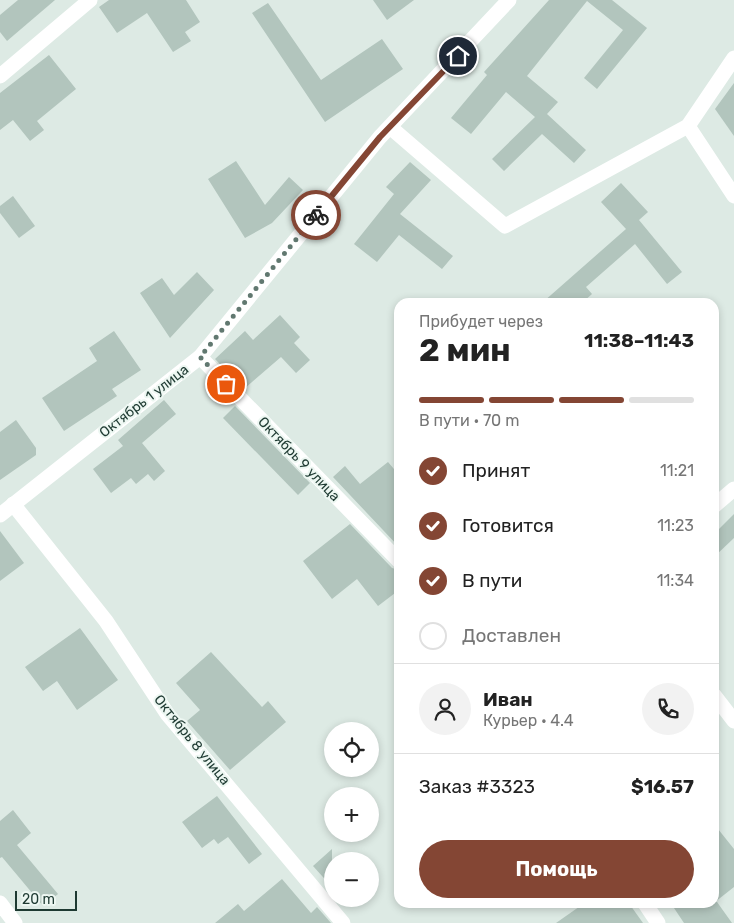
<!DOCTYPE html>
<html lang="ru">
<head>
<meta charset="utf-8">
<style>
	:root { --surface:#fff; --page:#f2f2f2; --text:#222; --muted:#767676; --line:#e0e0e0; --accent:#844634 }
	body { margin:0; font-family:Rubik,sans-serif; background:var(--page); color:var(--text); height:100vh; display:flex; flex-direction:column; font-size:19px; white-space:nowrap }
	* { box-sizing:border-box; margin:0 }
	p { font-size:16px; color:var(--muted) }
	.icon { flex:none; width:28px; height:28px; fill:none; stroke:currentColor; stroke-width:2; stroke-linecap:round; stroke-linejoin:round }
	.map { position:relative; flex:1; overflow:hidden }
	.details { position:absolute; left:394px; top:298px; width:325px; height:610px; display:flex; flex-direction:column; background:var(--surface); border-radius:15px; box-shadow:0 2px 8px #0003 }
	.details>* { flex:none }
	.buttons { position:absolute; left:324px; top:722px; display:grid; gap:10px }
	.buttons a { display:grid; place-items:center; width:55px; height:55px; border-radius:50%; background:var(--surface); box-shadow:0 2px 8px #0003; font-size:25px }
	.scale { position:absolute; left:15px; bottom:12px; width:62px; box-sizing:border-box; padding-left:5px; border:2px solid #1e3a32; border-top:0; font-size:14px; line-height:18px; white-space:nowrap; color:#1e3a32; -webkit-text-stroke:4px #edf7f2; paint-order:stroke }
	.pin { position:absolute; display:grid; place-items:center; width:42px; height:42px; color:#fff; margin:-21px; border:2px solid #fff; border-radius:50%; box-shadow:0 1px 5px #0007 }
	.courier { position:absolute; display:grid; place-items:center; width:50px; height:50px; margin:-25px; border:4px solid #844634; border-radius:50%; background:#fff; color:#222; box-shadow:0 1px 6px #0007 }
	.headline em { font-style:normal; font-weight:700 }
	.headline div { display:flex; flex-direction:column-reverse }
	.headline { display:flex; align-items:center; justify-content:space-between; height:85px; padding:0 25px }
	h1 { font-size:32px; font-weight:700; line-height:38px }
	.bar { display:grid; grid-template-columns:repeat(4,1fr); gap:8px 5px; align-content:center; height:60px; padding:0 25px }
	.bar i { height:6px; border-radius:4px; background:var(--line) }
	.bar .active { background:var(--accent) }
	.bar p { grid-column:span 4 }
	.line { display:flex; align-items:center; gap:12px; padding:0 25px; border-top:1px solid var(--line) }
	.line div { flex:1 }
	.round { display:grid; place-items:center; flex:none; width:52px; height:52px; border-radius:26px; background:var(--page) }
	ol { padding:0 25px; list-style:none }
	li { display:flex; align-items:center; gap:15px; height:55px }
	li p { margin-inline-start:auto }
	li .icon { padding:5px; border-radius:50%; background:var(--accent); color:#fff; stroke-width:4 }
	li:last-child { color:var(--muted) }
	li i { width:28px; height:28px; border:2px solid var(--line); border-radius:50% }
	.action { display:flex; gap:10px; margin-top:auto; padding:10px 25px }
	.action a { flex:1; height:58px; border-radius:30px; background:var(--accent); color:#fff; font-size:20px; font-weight:700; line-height:58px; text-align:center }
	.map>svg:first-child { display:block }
	.building { fill:#b2c5bd }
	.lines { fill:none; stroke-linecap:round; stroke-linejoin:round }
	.minor { stroke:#fff; stroke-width:15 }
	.done { stroke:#617870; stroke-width:5; stroke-dasharray:0 9 }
	.route { stroke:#844634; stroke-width:6 }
	.labels { text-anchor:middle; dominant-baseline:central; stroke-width:4; stroke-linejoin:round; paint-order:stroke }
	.street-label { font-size:14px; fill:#1e3a32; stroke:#edf7f2 }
</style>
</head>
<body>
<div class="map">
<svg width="734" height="923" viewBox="0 0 734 923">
	<rect width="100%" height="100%" fill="#ddeae4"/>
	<g class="building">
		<path d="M 18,0 L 55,0 L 7,41 L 0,32 L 0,15 Z"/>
		<path d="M 109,0 L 186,0 L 200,22 L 185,32 L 191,41 L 173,52 L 147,13 L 117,33 L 99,7 Z"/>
		<path d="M 373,0 L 414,0 L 387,20 Z"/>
		<path d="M 549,0 L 612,0 L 647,28 L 597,89 L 584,78 L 623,30 L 587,1 L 527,76 L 558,102 L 547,114 L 586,150 L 574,163 L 542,134 L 504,171 L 492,159 L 535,117 L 506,92 L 471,134 L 451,118 L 487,75 L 484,72 Z"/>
		<path d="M 268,3 L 321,80 L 382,39 L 403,69 L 325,122 L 252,13 Z"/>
		<path d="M 49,55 L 76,89 L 37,121 L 44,130 L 30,141 L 13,120 L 0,130 L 0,93 Z"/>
		<path d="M 734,83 L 734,136 L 715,109 Z"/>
		<path d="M 236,161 L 265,205 L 289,177 L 303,190 L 272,223 L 245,238 L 208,179 Z"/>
		<path d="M 410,162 L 431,180 L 400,214 L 453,256 L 442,269 L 399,235 L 377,262 L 354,244 L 394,194 L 386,187 Z"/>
		<path d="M 621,183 L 648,212 L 639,220 L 682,272 L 667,284 L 635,244 L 586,287 L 592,294 L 583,302 L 543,302 L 626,229 L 601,202 Z"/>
		<path d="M 13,196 L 35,226 L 19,238 L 0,213 L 0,206 Z"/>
		<path d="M 197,272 L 214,290 L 170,338 L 140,293 L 162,278 L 174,295 Z"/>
		<path d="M 280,315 L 300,337 L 294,343 L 310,360 L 296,373 L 281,357 L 244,389 L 215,359 L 245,331 L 253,340 Z"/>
		<path d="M 114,331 L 141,370 L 112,389 L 117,396 L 64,431 L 42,398 L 97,361 L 89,348 Z"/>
		<path d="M 164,400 L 176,414 L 142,443 L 165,471 L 154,481 L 148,474 L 136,484 L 131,478 L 111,493 L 93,469 L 123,446 L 118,440 Z"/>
		<path d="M 235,406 L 310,483 L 298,495 L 223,418 Z"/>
		<path d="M 16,420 L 36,448 L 36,455 L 0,480 L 0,432 Z"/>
		<path d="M 388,462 L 399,475 L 399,547 L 333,477 L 345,466 L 360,484 Z"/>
		<path d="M 734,514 L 734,538 L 714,557 L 714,534 Z"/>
		<path d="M 350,524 L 392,568 L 399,570 L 399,590 L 378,606 L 357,579 L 332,599 L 303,561 Z"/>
		<path d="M 0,531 L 24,563 L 0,581 Z"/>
		<path d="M 80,628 L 118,680 L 77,710 L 57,681 L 43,691 L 25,667 Z"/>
		<path d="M 211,652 L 262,707 L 268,701 L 286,722 L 230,770 L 187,721 L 200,710 L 176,683 Z"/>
		<path d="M 217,796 L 262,854 L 249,864 L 228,837 L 218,844 L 214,839 L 202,848 L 182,822 Z"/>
		<path d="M 13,810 L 31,833 L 17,845 L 58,894 L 43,906 L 2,857 L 0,858 L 0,821 Z"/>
		<path d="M 714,824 L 734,849 L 734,887 L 715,902 L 717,902 L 732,923 L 684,923 L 670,902 L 714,902 Z"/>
		<path d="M 332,849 L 332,887 L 313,866 Z"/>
		<path d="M 282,879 L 311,913 L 317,907 L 331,923 L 215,923 L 238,904 L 244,911 Z"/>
		<path d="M 586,902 L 628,902 L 643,923 L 556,923 Z"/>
	</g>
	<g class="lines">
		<g class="minor">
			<path d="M 0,76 L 90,0"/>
			<path d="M 688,126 L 734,196"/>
			<path d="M 390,127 L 505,226 L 688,126 L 734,58"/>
			<path d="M 200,357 L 399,561"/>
			<path d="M 13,504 L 106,621 L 168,715 L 343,923"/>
			<path d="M 714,506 L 734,489"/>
			<path d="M 0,515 L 200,357 L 380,137 L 509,0"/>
			<path d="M 714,695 L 734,721"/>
			<path d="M 644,902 L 658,923"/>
			<path d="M 0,903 L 15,923"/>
		</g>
	</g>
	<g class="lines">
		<path class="done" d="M 226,384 L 200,357 L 316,215"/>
		<path class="route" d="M 316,215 L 380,137 L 458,56"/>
	</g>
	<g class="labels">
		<g class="street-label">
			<text transform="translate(144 401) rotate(-38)">Октябрь 1 улица</text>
			<text transform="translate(299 459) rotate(46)">Октябрь 9 улица</text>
			<text transform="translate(192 740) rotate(51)">Октябрь 8 улица</text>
		</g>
	</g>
</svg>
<div class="buttons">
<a><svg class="icon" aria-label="locate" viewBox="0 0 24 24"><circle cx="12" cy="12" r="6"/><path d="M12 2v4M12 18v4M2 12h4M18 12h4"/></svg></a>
<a>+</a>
<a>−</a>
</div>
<div class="scale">20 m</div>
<div class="pin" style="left:226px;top:384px;background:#ea580c"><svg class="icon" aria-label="bag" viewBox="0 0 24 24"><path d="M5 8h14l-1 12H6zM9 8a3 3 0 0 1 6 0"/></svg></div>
<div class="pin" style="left:458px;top:56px;background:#1f2937"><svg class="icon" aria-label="home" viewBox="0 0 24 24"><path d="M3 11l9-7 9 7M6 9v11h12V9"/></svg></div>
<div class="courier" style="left:316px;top:215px"><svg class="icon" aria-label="bike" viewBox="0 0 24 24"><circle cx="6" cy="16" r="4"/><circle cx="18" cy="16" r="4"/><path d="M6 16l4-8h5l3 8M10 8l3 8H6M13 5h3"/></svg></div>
<section class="details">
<div class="headline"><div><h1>2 мин</h1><p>Прибудет через</p></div><em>11:38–11:43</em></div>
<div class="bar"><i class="active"></i><i class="active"></i><i class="active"></i><i></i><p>В пути · 70 m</p></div>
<ol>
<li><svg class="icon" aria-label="check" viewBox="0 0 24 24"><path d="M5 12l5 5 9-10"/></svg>Принят<p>11:21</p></li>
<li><svg class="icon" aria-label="check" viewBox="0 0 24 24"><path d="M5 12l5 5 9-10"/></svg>Готовится<p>11:23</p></li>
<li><svg class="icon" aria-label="check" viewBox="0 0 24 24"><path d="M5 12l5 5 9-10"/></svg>В пути<p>11:34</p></li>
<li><i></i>Доставлен</li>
</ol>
<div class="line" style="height:90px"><a class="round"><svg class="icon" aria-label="person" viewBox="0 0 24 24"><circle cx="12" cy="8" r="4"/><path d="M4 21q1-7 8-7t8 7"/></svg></a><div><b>Иван</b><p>Курьер · 4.4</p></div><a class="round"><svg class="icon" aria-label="phone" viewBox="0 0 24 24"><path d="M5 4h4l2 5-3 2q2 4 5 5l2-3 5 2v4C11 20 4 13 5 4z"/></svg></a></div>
<div class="line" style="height:65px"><div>Заказ #3323</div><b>$16.57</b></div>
<div class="action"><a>Помощь</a></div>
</section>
</div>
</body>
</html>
